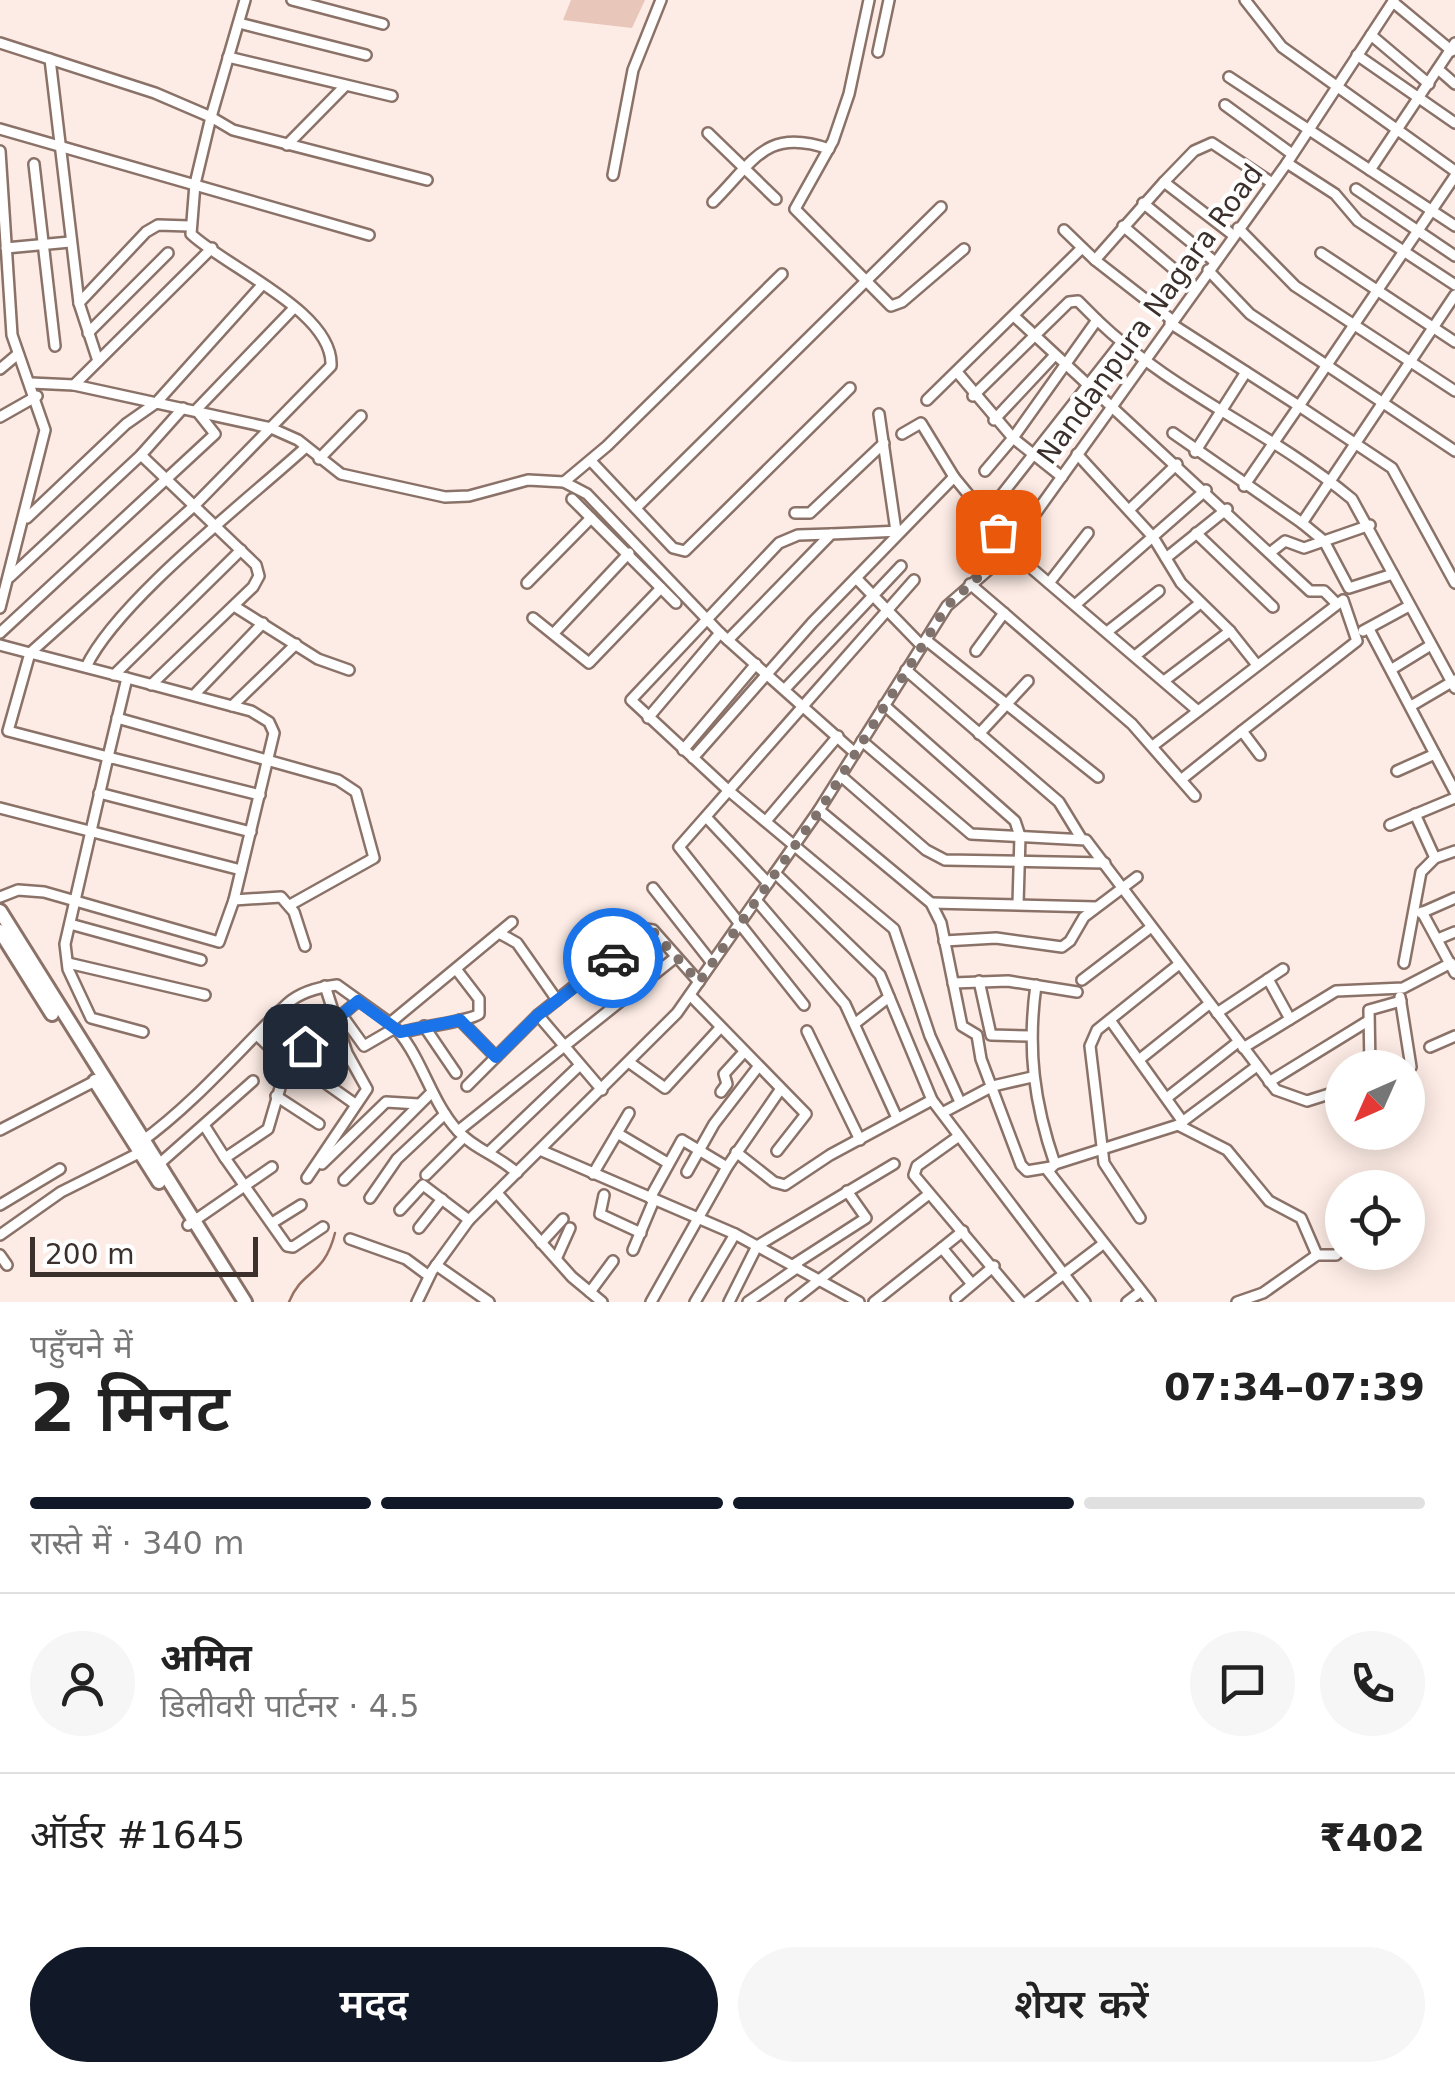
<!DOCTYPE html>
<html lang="hi">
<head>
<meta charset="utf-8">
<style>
	:root { --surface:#fff; --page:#f6f6f6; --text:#222; --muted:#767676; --line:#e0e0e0; --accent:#111827 }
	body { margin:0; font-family:"DejaVu Sans","Noto Sans Devanagari",sans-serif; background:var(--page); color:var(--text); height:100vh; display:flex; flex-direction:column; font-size:38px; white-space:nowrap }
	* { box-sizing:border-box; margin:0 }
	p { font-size:32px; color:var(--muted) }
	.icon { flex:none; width:55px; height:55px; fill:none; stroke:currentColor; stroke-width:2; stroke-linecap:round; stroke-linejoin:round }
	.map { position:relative; height:1302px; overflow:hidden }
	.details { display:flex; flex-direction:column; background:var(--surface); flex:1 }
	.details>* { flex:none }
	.needle { width:65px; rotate:225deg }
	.fabs { position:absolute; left:1325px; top:1050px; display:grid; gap:20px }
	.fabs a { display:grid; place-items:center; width:100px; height:100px; border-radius:50%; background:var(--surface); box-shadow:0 5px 25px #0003; font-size:50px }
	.scale { position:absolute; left:30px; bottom:25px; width:228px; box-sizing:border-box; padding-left:10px; border:5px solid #3b302c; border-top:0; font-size:28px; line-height:35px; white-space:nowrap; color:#3b302c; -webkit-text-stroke:8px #fff; paint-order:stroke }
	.pin { position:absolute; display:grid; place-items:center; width:85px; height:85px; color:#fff; margin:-42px; border-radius:20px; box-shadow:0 5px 15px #0006 }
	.courier { position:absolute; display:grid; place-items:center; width:100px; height:100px; margin:-50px; border:8px solid #1a73e8; border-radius:50%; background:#fff; color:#222; box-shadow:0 2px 12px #0007 }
	.summary em { font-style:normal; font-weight:600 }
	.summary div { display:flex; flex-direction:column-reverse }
	.summary { display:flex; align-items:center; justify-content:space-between; height:170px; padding:0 30px }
	h1 { font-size:65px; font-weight:600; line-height:75px }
	.bar { display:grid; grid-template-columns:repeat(4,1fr); gap:15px 10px; align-content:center; height:120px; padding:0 30px }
	.bar i { height:12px; border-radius:8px; background:var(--line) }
	.bar .on { background:var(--accent) }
	.bar p { grid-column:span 4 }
	.line { display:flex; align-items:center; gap:25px; padding:0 30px; border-top:2px solid var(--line) }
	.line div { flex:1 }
	.round { display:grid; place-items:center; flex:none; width:105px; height:105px; border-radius:52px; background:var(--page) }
	.button { display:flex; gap:20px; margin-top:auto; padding:20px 30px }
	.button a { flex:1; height:115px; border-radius:60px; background:var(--accent); color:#fff; font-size:40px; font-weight:600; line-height:115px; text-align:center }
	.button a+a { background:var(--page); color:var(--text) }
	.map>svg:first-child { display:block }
	.green { fill:#e8c6ba }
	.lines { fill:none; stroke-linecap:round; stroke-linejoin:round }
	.stream { stroke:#997163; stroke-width:2.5 }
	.street-casing { stroke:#8b7268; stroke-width:14 }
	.secondary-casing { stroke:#8b7268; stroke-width:18 }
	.street { stroke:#fff; stroke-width:9 }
	.secondary { stroke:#fff; stroke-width:12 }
	.done { stroke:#7f726d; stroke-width:10; stroke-dasharray:0 18 }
	.route { stroke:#1a73e8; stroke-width:12 }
	.labels { text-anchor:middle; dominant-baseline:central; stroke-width:8; stroke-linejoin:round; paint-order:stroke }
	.street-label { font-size:28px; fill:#3b302c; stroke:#fff }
</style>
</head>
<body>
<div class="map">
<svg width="1455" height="1302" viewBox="0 0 1455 1302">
	<rect width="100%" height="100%" fill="#fdece5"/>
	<path class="green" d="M 571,0 L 645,0 L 632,28 L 563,20 Z"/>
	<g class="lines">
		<path class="stream" d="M 289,1302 C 302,1269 324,1277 335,1233"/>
		<g class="street-casing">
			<g id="street">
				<path d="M 292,0 L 383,24"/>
				<path d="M 869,0 L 849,94 L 833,141 L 795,209 L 891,306 L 902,302 L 964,249"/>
				<path d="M 1245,0 L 1282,47 L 1455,171"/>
				<path d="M 1393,2 L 1452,51"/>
				<path d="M 239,23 L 366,55"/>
				<path d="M 1371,35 L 1429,84"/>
				<path d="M 0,43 L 155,93 L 211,117 L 245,0"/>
				<path d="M 878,52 L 889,0"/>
				<path d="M 1357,55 L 1455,123"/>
				<path d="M 228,57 L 392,96"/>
				<path d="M 50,59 L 79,303 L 98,361"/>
				<path d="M 1438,69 L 1455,84"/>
				<path d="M 1229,77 L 1455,226"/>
				<path d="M 1225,105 L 1292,154"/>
				<path d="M 0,129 L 369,235"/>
				<path d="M 708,133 L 776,199"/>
				<path d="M 287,145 L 344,87"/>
				<path d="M 0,151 L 12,335 L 45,430 L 0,608"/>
				<path d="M 1287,163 L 1335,194 L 1358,221 L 1455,285"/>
				<path d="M 34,164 L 55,346"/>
				<path d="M 1370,170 L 1455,43"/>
				<path d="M 613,175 L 633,70 L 661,0"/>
				<path d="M 1164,182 L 1194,151 L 1212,143 L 1272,183"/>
				<path d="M 1356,189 L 1455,256"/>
				<path d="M 713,202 C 754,161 766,127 829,149"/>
				<path d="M 1143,203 L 1214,261"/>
				<path d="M 1123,226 L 1195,287"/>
				<path d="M 1238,228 L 1295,286 L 1455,391"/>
				<path d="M 1064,230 L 1095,260"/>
				<path d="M 6,248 L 70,242"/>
				<path d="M 1321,253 L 1455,342"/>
				<path d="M 1208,270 L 1250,314 L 1455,451"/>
				<path d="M 79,303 L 146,232 L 158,225 L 189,226"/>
				<path d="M 1015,317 L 1310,591 L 1324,591 L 1336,603"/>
				<path d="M 1172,320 L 1095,260 L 1164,182 L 1233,235"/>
				<path d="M 1170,323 L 1299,406 L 1455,176"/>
				<path d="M 88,333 L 168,253"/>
				<path d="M 0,369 L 18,354"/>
				<path d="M 957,372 L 1013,438 L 985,471"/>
				<path d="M 31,383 L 74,385 L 271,428 L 298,440 L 341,474 L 445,497 L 469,496 L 528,480 L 564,482 L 587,494 L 720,633 L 855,753"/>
				<path d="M 74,385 L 212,248"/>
				<path d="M 973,396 L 1069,302 L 1078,301 L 1097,320"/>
				<path d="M 927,400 L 1082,248"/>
				<path d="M 879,414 L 896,531"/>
				<path d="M 0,417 L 37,396"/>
				<path d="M 994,420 L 1055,355"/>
				<path d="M 1173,433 L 1302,523"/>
				<path d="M 902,434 L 921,423 L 954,477"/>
				<path d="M 1195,452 L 1246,372"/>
				<path d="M 1077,454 L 1153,537 L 1181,583 L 1230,631 L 1257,665"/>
				<path d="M 141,455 L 256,565 L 259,576 L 253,587 L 151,685"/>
				<path d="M 319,459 L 361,416"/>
				<path d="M 591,461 L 673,548 L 685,551 L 850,388"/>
				<path d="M 1062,477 L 1013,438 L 1097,320 C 1173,393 1272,432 1352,499 L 1393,574 L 1349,588 L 1324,541 L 1302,523 L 1455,295"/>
				<path d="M 564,482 L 607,446 L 782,274"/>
				<path d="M 1244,486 L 1299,406 L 1392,468 L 1455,583"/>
				<path d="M 572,499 L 676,603"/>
				<path d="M 636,508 L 941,207"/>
				<path d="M 1129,510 L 1177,464"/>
				<path d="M 795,513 L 810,513 L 884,443"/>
				<path d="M 985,516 L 1121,343"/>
				<path d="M 27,518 L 126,424 L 156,403 L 262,285"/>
				<path d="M 1196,533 L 1273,607"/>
				<path d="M 831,534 L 798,535 L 779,543 L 631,700 L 729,791 L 894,929 L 930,1036 L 960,1102"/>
				<path d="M 1271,552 L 1285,541 L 1304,548 L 1370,525"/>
				<path d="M 1166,558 L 1227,509"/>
				<path d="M 1393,574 L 1455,688"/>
				<path d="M 10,577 L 141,455 L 183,408"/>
				<path d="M 856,578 L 922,646"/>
				<path d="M 527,583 L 591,518"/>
				<path d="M 1049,583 L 1088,533"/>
				<path d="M 970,584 L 1004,613"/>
				<path d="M 1075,605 L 1206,490"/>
				<path d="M 234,606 L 318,659 L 349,670"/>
				<path d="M 533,618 L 589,663 L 661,588"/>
				<path d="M 1369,629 L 1455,792"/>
				<path d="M 1363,631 L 1409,606"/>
				<path d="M 1107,632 L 1159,591"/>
				<path d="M 0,633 L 215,434 L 196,410 L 294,308"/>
				<path d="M 554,633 L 629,553"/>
				<path d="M 728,640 L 831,534 L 901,531"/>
				<path d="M 926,640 L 1098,777"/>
				<path d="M 0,645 L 30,653 L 8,731 L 108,757 L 127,678 L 30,653"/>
				<path d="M 976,651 L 1004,613 L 1132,724 L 1195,796"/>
				<path d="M 30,653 L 194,506 L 331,366 C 334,312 227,268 191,234 L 195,184 L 211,117 L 233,130 L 427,180"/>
				<path d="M 1135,656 L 1199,604"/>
				<path d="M 86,667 C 117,601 248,500 306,447"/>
				<path d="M 1392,669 L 1431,645"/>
				<path d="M 906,670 L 1059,802 L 1081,838"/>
				<path d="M 114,675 L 241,550"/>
				<path d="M 1164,681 L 1230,631"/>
				<path d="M 785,689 L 901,566"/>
				<path d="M 194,695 L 263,623"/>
				<path d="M 884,705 L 1015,821 L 1020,836 L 1018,904"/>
				<path d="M 232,706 L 296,644"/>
				<path d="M 1411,706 L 1455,680"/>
				<path d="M 117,718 L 338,780 L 356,792 L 374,858 L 290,905"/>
				<path d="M 648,718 L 720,633"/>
				<path d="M 979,734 L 1028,681"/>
				<path d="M 862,741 L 971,834 L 1086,840 L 1276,1090 L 1307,1101 L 1342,1090"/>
				<path d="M 1154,745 L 1343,600 L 1357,641 L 1242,731 L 1260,755"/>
				<path d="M 683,750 L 756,664"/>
				<path d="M 693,758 L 812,623 L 954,477 L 1023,561 L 1198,711"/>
				<path d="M 1397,771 L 1435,754"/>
				<path d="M 841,776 L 926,850 L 945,860 L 1105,863"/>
				<path d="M 1182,779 L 1242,731"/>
				<path d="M 99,793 L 251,832"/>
				<path d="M 0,808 L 241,870"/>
				<path d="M 819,810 L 931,903 L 941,923 L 962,1026 L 977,1035 L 981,1059 L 1021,1165 L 1027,1171 L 1051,1167"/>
				<path d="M 1415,814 L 1435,858"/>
				<path d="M 706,817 L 768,883"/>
				<path d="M 766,821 L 838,736"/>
				<path d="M 1390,825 L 1455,798"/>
				<path d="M 775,873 L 880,975 L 932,1100"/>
				<path d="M 653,888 L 712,963"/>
				<path d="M 0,897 L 18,890 L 44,892 L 219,942 L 234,900 L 274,733 L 269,722 L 251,711 L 127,678"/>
				<path d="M 234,900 L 281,897 L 294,912 L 305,946"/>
				<path d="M 756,900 L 845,1004 L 897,1118"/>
				<path d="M 931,903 L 1096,907"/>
				<path d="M 1422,912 L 1455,973"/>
				<path d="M 1421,913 L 1455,898"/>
				<path d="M 70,924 L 201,960"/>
				<path d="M 499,933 L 517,943 L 557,1000"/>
				<path d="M 1438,939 L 1455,932"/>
				<path d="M 944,941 L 996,938 L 1062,947 L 1070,941 L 1084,917 L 1137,877"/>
				<path d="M 68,963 L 205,995"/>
				<path d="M 1404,963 L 1421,872 L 1435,858 L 1455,851"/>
				<path d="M 1268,979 L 1290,1019"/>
				<path d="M 1082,980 L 1150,928"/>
				<path d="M 979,981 L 991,1035 L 1030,1036"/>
				<path d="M 953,983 L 1008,981 L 1077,992"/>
				<path d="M 1036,985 C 1027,1049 1034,1103 1055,1164"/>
				<path d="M 609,986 L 662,941"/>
				<path d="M 690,995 L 806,1114 L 777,1151"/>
				<path d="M 1400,997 L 1411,1067"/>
				<path d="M 804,1005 L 679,847 L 914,580"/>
				<path d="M 1217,1013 L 1283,969"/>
				<path d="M 341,1014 L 364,1046 L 395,1028"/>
				<path d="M 538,1015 L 602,1090"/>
				<path d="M 460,1020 L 496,1057"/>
				<path d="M 1110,1020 L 1183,1122"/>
				<path d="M 274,1021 L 337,1073"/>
				<path d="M 857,1022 L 889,997"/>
				<path d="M 390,1023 C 421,1051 429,1100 458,1131 C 474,1149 499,1156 517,1173"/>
				<path d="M 424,1026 L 456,1073"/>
				<path d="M 807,1031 L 860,1140"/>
				<path d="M 143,1032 L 91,1018 L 68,969 L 65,944 L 108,757 L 260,795"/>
				<path d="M 400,1033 C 418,1027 470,1021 479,1014 L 479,999 L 456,969"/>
				<path d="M 305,1046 L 358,1001"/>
				<path d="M 1430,1047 L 1455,1036"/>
				<path d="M 1243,1048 L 1336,991 L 1403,988 L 1451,963"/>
				<path d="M 1140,1059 L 1209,1004"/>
				<path d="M 630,1063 L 665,1088 L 720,1028"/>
				<path d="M 326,1064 L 317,1077 L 355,1104"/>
				<path d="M 1370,1068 L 1369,1010 L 1401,1001"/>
				<path d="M 1269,1082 L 1368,1021"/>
				<path d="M 467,1086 L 538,1015 L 646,929 L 653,930 L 699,982"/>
				<path d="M 721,1092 L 727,1084 L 724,1074 L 744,1052"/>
				<path d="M 276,1096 L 319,1124"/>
				<path d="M 1168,1097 L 1238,1042"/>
				<path d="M 944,1112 L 993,1086 L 1032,1077"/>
				<path d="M 204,1125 L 225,1158 L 268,1129 L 287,1064 L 259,1037"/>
				<path d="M 1178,1125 L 1227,1150 L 1269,1201 L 1301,1218 L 1317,1255 L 1336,1255 L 1342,1249"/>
				<path d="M 0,1130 L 95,1081"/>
				<path d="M 458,1131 L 676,957"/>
				<path d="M 1373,1132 L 1374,1143"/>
				<path d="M 617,1133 L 666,1162"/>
				<path d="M 959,1136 L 917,1166 L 914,1175 L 1021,1302"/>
				<path d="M 141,1142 C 196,1102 239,1050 287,1004 C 300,992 320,987 337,985 L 390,1023 L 512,922"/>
				<path d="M 491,1150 L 580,1065"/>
				<path d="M 540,1150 L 735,1234 L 859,1302"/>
				<path d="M 736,1152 L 774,1182 L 785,1185 L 830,1155 L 932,1100 L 1085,1302"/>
				<path d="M 225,1158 L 287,1246 L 293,1247 L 323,1227"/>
				<path d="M 322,1164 L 386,1102 L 419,1104"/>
				<path d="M 158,1165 L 253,1081"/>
				<path d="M 687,1172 L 714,1124 L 758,1067"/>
				<path d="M 593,1174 L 629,1113"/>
				<path d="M 426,1175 L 464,1137"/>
				<path d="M 307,1178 L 367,1089 L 347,1053 L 325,986"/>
				<path d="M 344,1180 L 431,1093"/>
				<path d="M 497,1193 L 572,1277 L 602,1302"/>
				<path d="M 604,1195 L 600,1214 L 641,1233"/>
				<path d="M 370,1198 L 397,1159 L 445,1114"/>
				<path d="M 650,1198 L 682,1140 L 727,1167"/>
				<path d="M 0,1205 L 60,1169"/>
				<path d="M 400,1210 L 423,1185 L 469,1220"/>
				<path d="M 1140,1218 L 1104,1163 L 1090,1046 L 1097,1030 L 1178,965"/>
				<path d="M 272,1223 L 301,1205"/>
				<path d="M 188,1225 L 272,1167"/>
				<path d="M 419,1228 L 442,1199"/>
				<path d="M 0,1235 L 61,1192 L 139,1153"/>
				<path d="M 350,1239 L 406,1259 L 429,1276"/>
				<path d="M 541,1243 L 563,1219"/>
				<path d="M 942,1248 L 963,1231"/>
				<path d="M 633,1250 L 654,1200"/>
				<path d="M 0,1255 L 7,1265"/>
				<path d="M 557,1257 L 570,1228"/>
				<path d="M 436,1265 L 489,1302"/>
				<path d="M 793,1265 L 866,1218 L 847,1191"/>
				<path d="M 590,1292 L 613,1261"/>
				<path d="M 956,1298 L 994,1266"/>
				<path d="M 417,1302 L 432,1271 L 469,1220 L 677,1013 L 819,810 L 947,606 L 1001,559 L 1020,535 L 1287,163 L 1394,0"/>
				<path d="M 651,1302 L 727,1167 L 780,1090"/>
				<path d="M 695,1302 L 735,1234"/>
				<path d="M 729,1302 L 757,1246 L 894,1164"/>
				<path d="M 748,1302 L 798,1267"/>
				<path d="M 791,1302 L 929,1194"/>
				<path d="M 874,1302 L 942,1248 L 972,1284"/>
				<path d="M 1027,1302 L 1103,1244"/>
				<path d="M 1127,1302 L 1140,1292"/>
				<path d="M 1150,1302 L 1048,1171 L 1055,1164 L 1178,1125 L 1257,1066"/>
				<path d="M 1237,1302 L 1263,1293 L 1317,1255"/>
			</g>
		</g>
		<g class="secondary-casing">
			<g id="secondary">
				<path d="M 0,911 L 245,1302"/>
				<path d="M 0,931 L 52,1014"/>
				<path d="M 95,1081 L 159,1182"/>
			</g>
		</g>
		<use href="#street" class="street"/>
		<use href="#secondary" class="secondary"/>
	</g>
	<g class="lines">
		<path class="done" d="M 613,958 L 650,928 L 699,982 L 820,810 L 947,606 L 1010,548 L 998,532"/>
		<path class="route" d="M 305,1046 L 358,1001 L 400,1032 L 460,1020 L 496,1057 L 538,1015 L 613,958"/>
	</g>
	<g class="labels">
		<g class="street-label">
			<text transform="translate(1150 314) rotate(-54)">Nandanpura Nagara Road</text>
		</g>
	</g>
</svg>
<div class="fabs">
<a><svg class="needle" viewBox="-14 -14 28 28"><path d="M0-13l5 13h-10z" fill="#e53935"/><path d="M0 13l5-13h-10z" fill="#767676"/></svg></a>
<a><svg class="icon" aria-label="locate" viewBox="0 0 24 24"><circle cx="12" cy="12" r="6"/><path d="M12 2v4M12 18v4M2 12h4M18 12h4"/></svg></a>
</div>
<div class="scale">200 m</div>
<div class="pin" style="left:998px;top:532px;background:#ea580c"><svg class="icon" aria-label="bag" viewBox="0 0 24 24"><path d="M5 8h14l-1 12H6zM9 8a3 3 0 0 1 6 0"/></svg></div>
<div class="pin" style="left:305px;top:1046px;background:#1f2937"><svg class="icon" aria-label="home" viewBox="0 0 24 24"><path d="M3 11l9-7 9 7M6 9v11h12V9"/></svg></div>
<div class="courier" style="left:613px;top:958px"><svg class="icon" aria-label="car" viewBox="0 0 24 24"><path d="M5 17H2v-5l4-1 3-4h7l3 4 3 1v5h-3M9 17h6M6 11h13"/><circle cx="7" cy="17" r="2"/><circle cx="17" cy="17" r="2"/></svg></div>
</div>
<section class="details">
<div class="summary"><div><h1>2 मिनट</h1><p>पहुँचने में</p></div><em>07:34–07:39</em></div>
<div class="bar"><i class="on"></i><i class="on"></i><i class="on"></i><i></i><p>रास्ते में · 340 m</p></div>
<div class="line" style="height:180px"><a class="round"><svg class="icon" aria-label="person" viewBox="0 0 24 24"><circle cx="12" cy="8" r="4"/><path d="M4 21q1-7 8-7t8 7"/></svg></a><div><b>अमित</b><p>डिलीवरी पार्टनर · 4.5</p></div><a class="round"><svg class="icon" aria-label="chat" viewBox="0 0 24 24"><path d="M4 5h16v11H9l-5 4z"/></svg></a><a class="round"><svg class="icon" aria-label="phone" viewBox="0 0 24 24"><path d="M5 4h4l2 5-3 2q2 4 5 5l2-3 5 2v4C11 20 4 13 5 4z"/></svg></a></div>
<div class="line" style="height:130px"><div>ऑर्डर #1645</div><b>₹402</b></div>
<div class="button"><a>मदद</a><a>शेयर करें</a></div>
</section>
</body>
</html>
